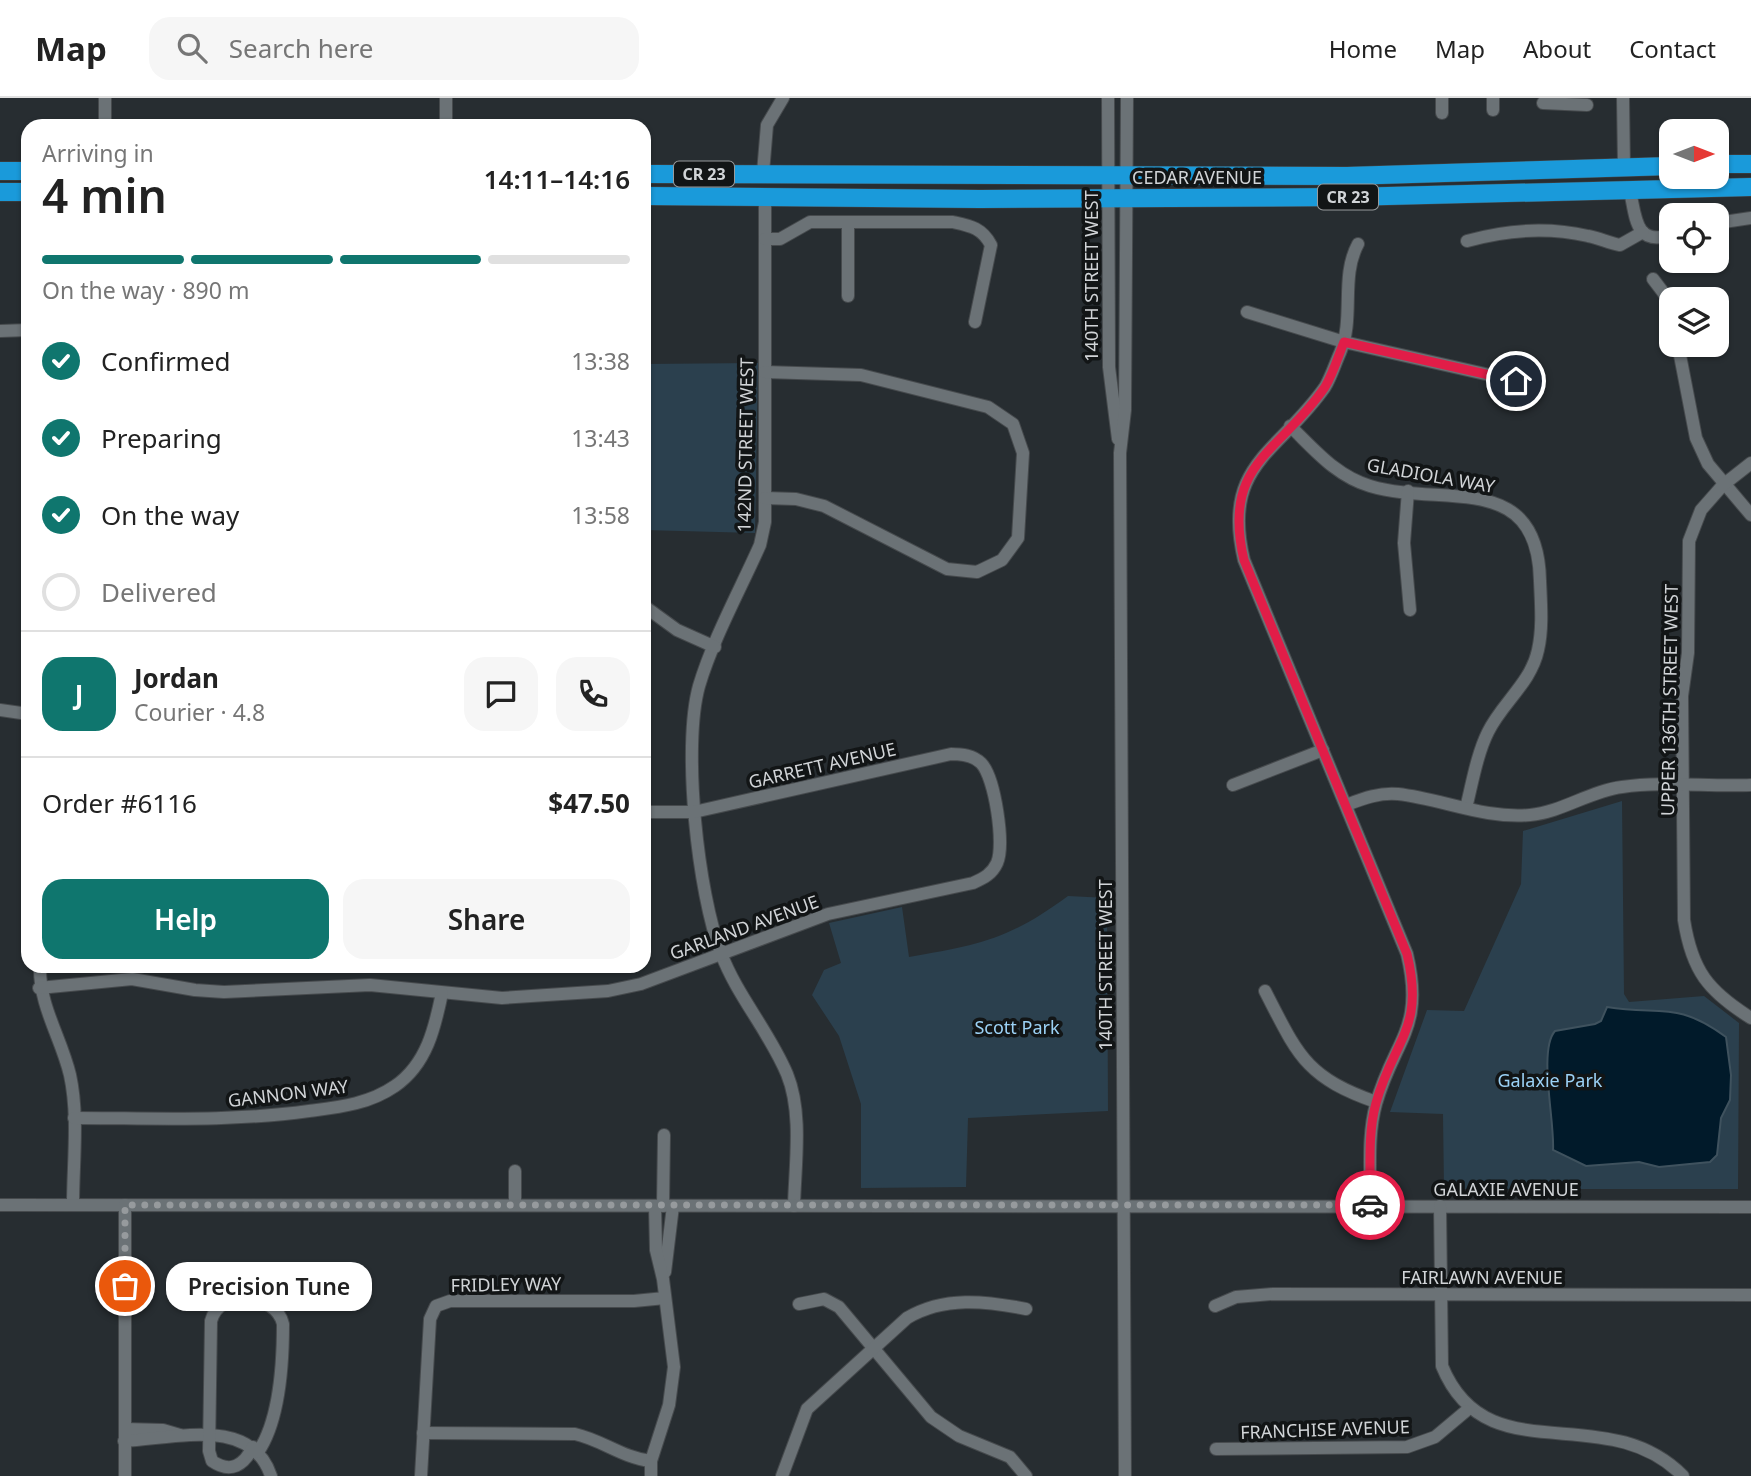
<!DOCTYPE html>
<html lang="en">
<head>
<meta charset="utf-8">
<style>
	:root { --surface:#fff; --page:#f6f6f6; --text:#222; --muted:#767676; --line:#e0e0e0; --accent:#0f766e }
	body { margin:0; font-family:"Noto Sans",sans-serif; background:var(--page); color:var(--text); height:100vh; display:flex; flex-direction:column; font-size:26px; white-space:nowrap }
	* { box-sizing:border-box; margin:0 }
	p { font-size:23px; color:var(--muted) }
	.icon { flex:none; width:38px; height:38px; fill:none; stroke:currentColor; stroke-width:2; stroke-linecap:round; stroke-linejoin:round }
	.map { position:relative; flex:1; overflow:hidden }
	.side { position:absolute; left:21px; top:21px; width:630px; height:854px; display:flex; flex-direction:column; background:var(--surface); border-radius:21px; box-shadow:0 2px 5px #0004 }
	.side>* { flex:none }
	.needle { width:46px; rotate:90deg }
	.tools { position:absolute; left:1659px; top:21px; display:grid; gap:14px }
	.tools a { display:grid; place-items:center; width:70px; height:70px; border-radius:14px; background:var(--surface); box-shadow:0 2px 5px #0004; font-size:35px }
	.pin { position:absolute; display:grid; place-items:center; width:60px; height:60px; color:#fff; margin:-30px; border:4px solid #fff; border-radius:50%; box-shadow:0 2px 7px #0007 }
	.courier { position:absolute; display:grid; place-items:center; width:70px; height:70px; margin:-35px; border:5px solid #e11d48; border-radius:50%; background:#fff; color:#222; box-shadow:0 2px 9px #0007 }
	.bubble { position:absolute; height:49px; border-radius:21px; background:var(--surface); box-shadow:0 2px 5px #0004; font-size:23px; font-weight:600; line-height:49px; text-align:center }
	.headline em { font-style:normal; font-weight:600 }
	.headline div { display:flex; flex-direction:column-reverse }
	.headline { display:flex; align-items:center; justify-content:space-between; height:119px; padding:0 21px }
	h1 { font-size:46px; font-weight:600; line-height:52px }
	.bar { display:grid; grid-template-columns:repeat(4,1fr); gap:10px 7px; align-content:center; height:84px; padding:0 21px }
	.bar i { height:9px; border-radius:5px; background:var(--line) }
	.bar .current { background:var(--accent) }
	.bar p { grid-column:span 4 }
	.line { display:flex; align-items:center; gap:18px; padding:0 21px; border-top:2px solid var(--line) }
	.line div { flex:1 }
	.round { display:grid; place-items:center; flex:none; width:74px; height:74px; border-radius:21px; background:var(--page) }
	ol { padding:0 21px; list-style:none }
	li { display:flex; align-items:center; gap:21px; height:77px }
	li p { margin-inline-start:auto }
	li .icon { padding:7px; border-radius:50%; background:var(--accent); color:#fff; stroke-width:4 }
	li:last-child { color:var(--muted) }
	li i { width:38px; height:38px; border:4px solid var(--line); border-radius:50% }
	.cta { display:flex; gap:14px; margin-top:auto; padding:14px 21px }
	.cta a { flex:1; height:80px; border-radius:21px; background:var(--accent); color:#fff; font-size:28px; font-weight:600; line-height:80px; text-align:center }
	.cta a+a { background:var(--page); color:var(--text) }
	header { display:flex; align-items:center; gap:42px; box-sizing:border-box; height:98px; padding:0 35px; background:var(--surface); border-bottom:2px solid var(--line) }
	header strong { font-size:33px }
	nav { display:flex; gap:38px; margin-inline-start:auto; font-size:24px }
	.search { width:490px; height:63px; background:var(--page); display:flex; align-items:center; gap:18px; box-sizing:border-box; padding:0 24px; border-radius:21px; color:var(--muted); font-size:26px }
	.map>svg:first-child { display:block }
	.green { fill:#2b404e }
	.water { fill:#011a2a; stroke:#3f525e; stroke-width:2 }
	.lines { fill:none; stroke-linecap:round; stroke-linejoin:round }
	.minor-casing { stroke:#464a4d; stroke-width:14 }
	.highway-casing { stroke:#464a4d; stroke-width:19 }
	.minor { stroke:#6b7276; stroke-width:12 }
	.highway { stroke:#1a9ada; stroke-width:18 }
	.done { stroke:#969a9d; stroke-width:7; stroke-dasharray:0 12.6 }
	.route { stroke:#e11d48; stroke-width:9 }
	.labels { text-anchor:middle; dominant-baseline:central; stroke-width:7; stroke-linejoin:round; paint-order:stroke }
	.shield { fill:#121516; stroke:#989b9d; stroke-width:2 }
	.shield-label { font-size:16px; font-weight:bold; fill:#d1d4d7 }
	.street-label { font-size:18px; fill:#d1d4d7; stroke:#121516 }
	.park-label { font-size:18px; fill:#9cd2f6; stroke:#121516 }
</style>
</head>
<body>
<header>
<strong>Map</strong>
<div class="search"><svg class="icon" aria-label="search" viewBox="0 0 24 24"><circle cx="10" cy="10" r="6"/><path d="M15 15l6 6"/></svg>Search here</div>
<nav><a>Home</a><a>Map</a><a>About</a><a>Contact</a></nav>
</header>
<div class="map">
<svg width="1751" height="1378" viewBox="0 0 1751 1378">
	<rect width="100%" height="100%" fill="#272d31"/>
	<g class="green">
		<path d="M 758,265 L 755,435 L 644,432 L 644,266 Z"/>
		<path d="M 1622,703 L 1624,896 L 1629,904 L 1704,898 L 1739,925 L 1738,1091 L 1444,1091 L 1443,1016 L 1390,1014 L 1427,912 L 1464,913 L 1521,786 L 1523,733 Z"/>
		<path d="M 1068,798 L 1107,800 L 1108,1013 L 968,1020 L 966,1089 L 861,1090 L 861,1006 L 839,938 L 812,897 L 824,872 L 841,865 L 829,825 L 902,809 L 909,859 C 979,847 1010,841 1068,798 Z"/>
	</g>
	<path class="water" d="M 1607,909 C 1659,918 1676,902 1726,939 L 1731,977 L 1730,1002 L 1721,1020 L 1717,1057 L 1710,1064 L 1659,1069 L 1639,1064 L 1586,1068 L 1553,1052 C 1555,1024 1538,952 1555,933 L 1595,926 L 1601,923 Z"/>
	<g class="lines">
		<g class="minor-casing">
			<g id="minor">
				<path d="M 105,0 L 105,28"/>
				<path d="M 1108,0 L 1109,269 L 1118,341"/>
				<path d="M 1623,0 L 1624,69"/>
				<path d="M 1543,5 L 1587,7"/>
				<path d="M 1493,12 L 1493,0"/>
				<path d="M 1442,15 L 1442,0"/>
				<path d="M 446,28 L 446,0"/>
				<path d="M 763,75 L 767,27 L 783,0"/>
				<path d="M 1630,93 C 1636,120 1635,148 1671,137"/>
				<path d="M 765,98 L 765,424 L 760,447 C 740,492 713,541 699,588 C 682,649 698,796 721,855 C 737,898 769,933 787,976 C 803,1015 795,1067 794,1108"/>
				<path d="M 848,125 L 848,198"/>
				<path d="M 1717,125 L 1751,120"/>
				<path d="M 765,141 L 780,141 L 810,124 L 953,124 C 971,128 982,130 991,147 L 975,224"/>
				<path d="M 1467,143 C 1506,132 1548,129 1588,138 C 1599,140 1609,145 1620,147 L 1643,134"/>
				<path d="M 1358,146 C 1340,179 1355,220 1340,255 C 1335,266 1331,279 1325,289 C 1279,355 1221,366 1244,462 L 1407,856 C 1425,932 1394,941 1376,1006 C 1367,1039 1371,1074 1370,1108"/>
				<path d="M 1653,181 L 1669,202 L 1671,214"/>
				<path d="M 1247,214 L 1344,244 L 1516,283"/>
				<path d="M 0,233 L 28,232"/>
				<path d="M 1678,247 L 1696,340 L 1708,366 L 1751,417"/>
				<path d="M 765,274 L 861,277 L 988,309 L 1013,326 L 1023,355 L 1018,440 L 1002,462 L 977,474 L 947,471 L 824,408 L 796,401 L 765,400"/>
				<path d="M 1290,328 C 1315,352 1336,378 1370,388 C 1443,410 1538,371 1540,483 C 1541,506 1543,530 1538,552 C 1531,585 1502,605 1488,634 C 1477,656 1472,686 1466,710"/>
				<path d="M 1751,365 L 1723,387 L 1701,412 L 1689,443 L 1688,555 L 1682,598 L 1684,822 C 1692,873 1708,893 1751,920"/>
				<path d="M 1408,393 L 1404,445 L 1410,512"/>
				<path d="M 644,508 L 677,532 L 715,549"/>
				<path d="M 0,612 L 28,616"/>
				<path d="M 1233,687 L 1323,652"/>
				<path d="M 1346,707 C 1362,701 1380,694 1398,696 C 1442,701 1484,721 1530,717 C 1562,714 1590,693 1622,689 C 1664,683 1709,689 1751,687"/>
				<path d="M 40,868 C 39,908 61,939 70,977 C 79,1018 73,1065 73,1107"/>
				<path d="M 39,890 L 132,881 L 195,892 L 224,894 L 370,887 L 502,900 L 608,893 L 641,886 L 828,816 L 973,785 C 984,780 992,776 997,765 C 1005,747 995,679 981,665 C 973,657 962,656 951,656 L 694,714 L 644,714"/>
				<path d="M 1265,893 C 1298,957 1305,979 1376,1004"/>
				<path d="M 74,1020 C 154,1020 229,1024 309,1013 C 340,1009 369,1006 395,988 C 427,966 435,929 442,895"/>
				<path d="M 515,1073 L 515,1107"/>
				<path d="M 0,1107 L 1751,1109"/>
				<path d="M 663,1108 L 664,1037"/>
				<path d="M 1440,1108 L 1442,1268 C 1487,1378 1605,1299 1683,1378"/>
				<path d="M 665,1174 L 673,1108"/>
				<path d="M 799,1206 L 824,1201 L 839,1209 L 931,1319 L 959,1338 L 1010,1359 L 1026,1378"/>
				<path d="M 1215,1208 L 1236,1199 L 1273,1196 L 1751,1197"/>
				<path d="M 125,1331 L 163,1332 L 180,1337"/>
				<path d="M 423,1335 L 575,1336 C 602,1342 623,1360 651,1363"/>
				<path d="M 124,1343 C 173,1341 251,1317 271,1378"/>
				<path d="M 253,1349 C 244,1367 231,1376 212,1363 L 209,1353 L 211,1223 C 219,1190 276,1195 283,1226 C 283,1265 280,1322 258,1354"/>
				<path d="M 1216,1351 L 1407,1349 L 1435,1339 L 1466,1313"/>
				<path d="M 125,1378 L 125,1107"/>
				<path d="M 421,1378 L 430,1221 L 436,1208 L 450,1203 L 634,1203 L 665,1200"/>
				<path d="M 651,1378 L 651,1363 L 669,1307 L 674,1269 L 663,1181 L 656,1152 L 655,1108"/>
				<path d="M 782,1378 L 807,1311 L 907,1220 C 944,1198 986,1203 1026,1211"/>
				<path d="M 1125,1378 L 1120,355 L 1125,312 L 1127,0"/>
			</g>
		</g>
		<g class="highway-casing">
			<g id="highway">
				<path d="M 1717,66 L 1751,66"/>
				<path d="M 0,73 L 28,73"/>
				<path d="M 644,76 L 1347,78 L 1671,68"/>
				<path d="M 0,94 L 28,94"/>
				<path d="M 644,98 L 980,101 L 1348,99 L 1751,89"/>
			</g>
		</g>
		<use href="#minor" class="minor"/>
		<use href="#highway" class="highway"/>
	</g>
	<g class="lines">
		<path class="done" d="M 125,1188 L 125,1107 L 1370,1107"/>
		<path class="route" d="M 1370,1107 C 1371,1074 1367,1038 1376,1005 C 1394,941 1425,931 1407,856 L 1244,462 C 1221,365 1280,355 1325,289 C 1333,276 1338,259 1344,244 L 1516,283"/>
	</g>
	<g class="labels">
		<g class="shield">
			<rect x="674" y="63.5" width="60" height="25" rx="5"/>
			<rect x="1318" y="86.5" width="60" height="25" rx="5"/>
		</g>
		<g class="shield-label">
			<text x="704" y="76">CR 23</text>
			<text x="1348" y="99">CR 23</text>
		</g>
		<g class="street-label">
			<text x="1197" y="79">CEDAR AVENUE</text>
			<text transform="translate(1091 178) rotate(-90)">140TH STREET WEST</text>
			<text transform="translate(745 347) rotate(-89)">142ND STREET WEST</text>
			<text transform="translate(1431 377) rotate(10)">GLADIOLA WAY</text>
			<text transform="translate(1669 602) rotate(-89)">UPPER 136TH STREET WEST</text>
			<text transform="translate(822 667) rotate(-13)">GARRETT AVENUE</text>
			<text transform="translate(744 829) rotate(-20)">GARLAND AVENUE</text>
			<text transform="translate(1105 867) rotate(-90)">140TH STREET WEST</text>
			<text transform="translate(288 995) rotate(-7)">GANNON WAY</text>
			<text x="1506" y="1091">GALAXIE AVENUE</text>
			<text x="1482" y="1179">FAIRLAWN AVENUE</text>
			<text transform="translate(506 1186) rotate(-1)">FRIDLEY WAY</text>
			<text transform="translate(1325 1331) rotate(-2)">FRANCHISE AVENUE</text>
		</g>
		<g class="park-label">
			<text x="1017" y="929">Scott Park</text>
			<text x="1550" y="982">Galaxie Park</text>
		</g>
	</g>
</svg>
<div class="tools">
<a><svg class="needle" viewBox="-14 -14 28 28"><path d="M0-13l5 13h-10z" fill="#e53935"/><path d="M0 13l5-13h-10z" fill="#767676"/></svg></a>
<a><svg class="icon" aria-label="locate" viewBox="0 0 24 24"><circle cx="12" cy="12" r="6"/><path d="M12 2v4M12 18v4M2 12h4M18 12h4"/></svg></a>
<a><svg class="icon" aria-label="layers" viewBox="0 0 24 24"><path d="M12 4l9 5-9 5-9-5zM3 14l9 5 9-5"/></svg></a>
</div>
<div class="pin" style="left:125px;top:1188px;background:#ea580c"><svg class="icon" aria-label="bag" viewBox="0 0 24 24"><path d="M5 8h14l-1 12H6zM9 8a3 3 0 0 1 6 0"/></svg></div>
<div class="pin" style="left:1516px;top:283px;background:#1f2937"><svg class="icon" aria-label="home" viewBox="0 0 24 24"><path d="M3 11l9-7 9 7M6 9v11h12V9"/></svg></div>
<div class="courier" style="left:1370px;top:1107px"><svg class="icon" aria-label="car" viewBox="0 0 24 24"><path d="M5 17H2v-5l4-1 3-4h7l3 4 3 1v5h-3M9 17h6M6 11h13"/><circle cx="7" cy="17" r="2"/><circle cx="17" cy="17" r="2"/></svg></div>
<div class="bubble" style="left:166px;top:1164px;width:206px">Precision Tune</div>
<section class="side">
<div class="headline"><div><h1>4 min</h1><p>Arriving in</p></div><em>14:11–14:16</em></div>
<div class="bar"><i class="current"></i><i class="current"></i><i class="current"></i><i></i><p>On the way · 890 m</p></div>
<ol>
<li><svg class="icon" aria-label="check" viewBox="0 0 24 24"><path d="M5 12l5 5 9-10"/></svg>Confirmed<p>13:38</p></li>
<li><svg class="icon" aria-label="check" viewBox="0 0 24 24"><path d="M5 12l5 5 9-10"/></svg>Preparing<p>13:43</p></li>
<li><svg class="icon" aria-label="check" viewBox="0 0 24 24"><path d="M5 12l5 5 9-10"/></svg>On the way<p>13:58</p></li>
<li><i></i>Delivered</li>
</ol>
<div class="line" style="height:126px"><b class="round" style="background:var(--accent);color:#fff">J</b><div><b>Jordan</b><p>Courier · 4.8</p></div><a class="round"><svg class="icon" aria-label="chat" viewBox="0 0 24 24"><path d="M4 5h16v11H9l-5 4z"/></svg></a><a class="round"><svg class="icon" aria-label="phone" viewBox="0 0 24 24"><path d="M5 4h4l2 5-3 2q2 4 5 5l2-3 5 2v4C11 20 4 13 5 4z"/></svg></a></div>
<div class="line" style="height:91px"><div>Order #6116</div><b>$47.50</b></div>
<div class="cta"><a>Help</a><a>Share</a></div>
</section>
</div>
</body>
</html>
